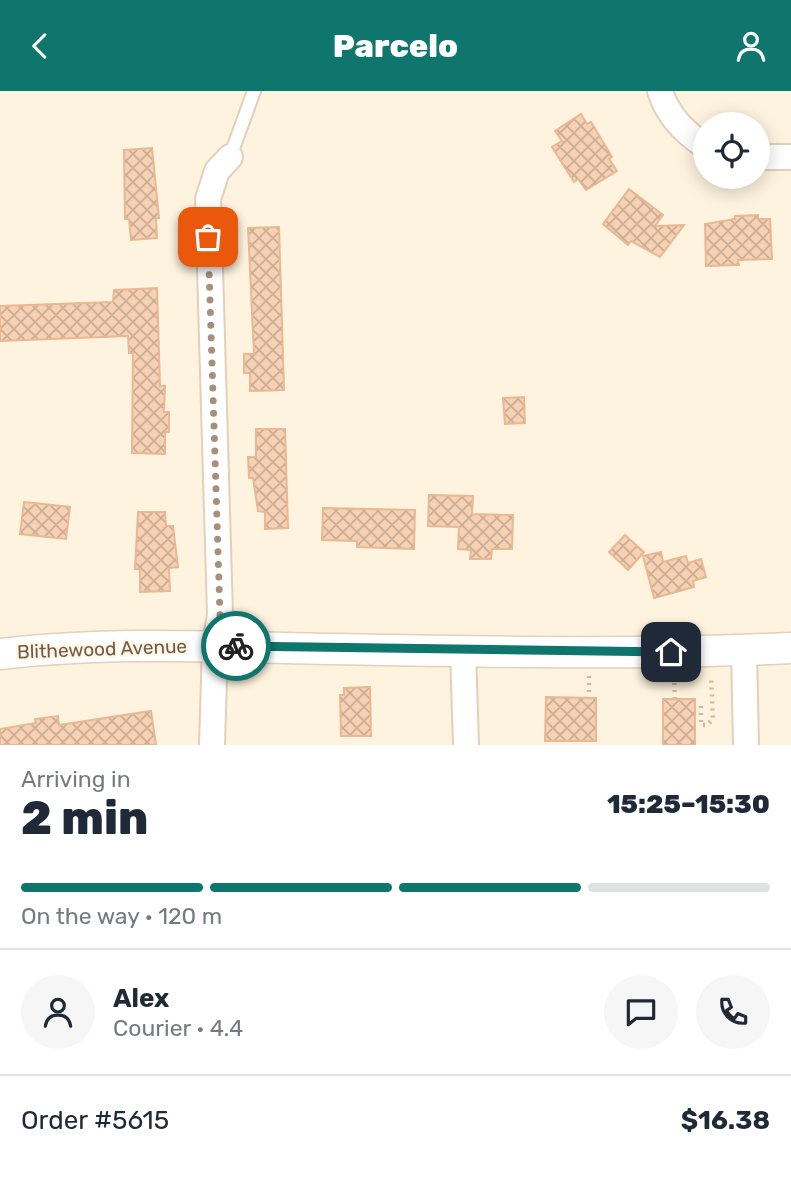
<!DOCTYPE html>
<html lang="en">
<head>
<meta charset="utf-8">
<style>
	:root { --surface:#fff; --page:#f6f6f7; --text:#1f2937; --muted:#747a83; --line:#e0e1e3; --accent:#0f766e }
	body { margin:0; font-family:Rubik,sans-serif; background:var(--page); color:var(--text); height:100vh; display:flex; flex-direction:column; font-size:26px; white-space:nowrap }
	* { box-sizing:border-box; margin:0 }
	p { font-size:23px; color:var(--muted) }
	.icon { flex:none; width:38px; height:38px; fill:none; stroke:currentColor; stroke-width:2; stroke-linecap:round; stroke-linejoin:round }
	.map { position:relative; height:654px; overflow:hidden }
	.sheet { display:flex; flex-direction:column; background:var(--surface); flex:1 }
	.sheet>* { flex:none }
	.tools { position:absolute; left:693px; top:21px; display:grid; gap:14px }
	.tools a { display:grid; place-items:center; width:77px; height:77px; border-radius:50%; background:var(--surface); box-shadow:0 4px 18px #0003; font-size:35px }
	.pin { position:absolute; display:grid; place-items:center; width:60px; height:60px; color:#fff; margin:-30px; border-radius:14px; box-shadow:0 4px 10px #0006 }
	.courier { position:absolute; display:grid; place-items:center; width:70px; height:70px; margin:-35px; border:5px solid #0f766e; border-radius:50%; background:#fff; color:#222; box-shadow:0 2px 9px #0007 }
	.overview em { font-style:normal; font-weight:800 }
	.overview div { display:flex; flex-direction:column-reverse }
	.overview { display:flex; align-items:center; justify-content:space-between; height:119px; padding:0 21px }
	h1 { font-size:46px; font-weight:800; line-height:52px }
	.bar { display:grid; grid-template-columns:repeat(4,1fr); gap:10px 7px; align-content:center; height:84px; padding:0 21px }
	.bar i { height:9px; border-radius:5px; background:var(--line) }
	.bar .active { background:var(--accent) }
	.bar p { grid-column:span 4 }
	.line { display:flex; align-items:center; gap:18px; padding:0 21px; border-top:2px solid var(--line) }
	.line div { flex:1 }
	.round { display:grid; place-items:center; flex:none; width:74px; height:74px; border-radius:37px; background:var(--page) }
	header { display:flex; justify-content:space-between; align-items:center; height:91px; padding:0 21px; background:var(--accent); color:#fff; font-size:32px; font-weight:800 }
	.map>svg:first-child { display:block }
	.building { fill:url(#building-cross-hatch); stroke:#eab893; stroke-width:2 }
	.lines { fill:none; stroke-linecap:round; stroke-linejoin:round }
	.service-casing { stroke:#e3cfba; stroke-width:16 }
	.minor-casing { stroke:#e3cfba; stroke-width:28 }
	.tertiary-casing { stroke:#e3cfba; stroke-width:33 }
	.path { stroke:#dab598; stroke-width:4.5; stroke-dasharray:2 5; stroke-linecap:butt }
	.service { stroke:#fff; stroke-width:12 }
	.minor { stroke:#fff; stroke-width:24 }
	.tertiary { stroke:#fff; stroke-width:30 }
	.done { stroke:#a68f7b; stroke-width:7; stroke-dasharray:0 12.6 }
	.route { stroke:#0f766e; stroke-width:9 }
	.labels { text-anchor:middle; dominant-baseline:central; stroke-width:5; stroke-linejoin:round; paint-order:stroke }
	.street-label { font-size:19px; fill:#765945; stroke:#fff7e7 }
</style>
</head>
<body>
<header><svg class="icon" aria-label="back" viewBox="0 0 24 24"><path d="M15 5l-7 7 7 7"/></svg>Parcelo<svg class="icon" aria-label="person" viewBox="0 0 24 24"><circle cx="12" cy="8" r="4"/><path d="M4 21q1-7 8-7t8 7"/></svg></header>
<div class="map">
<svg width="791" height="654" viewBox="0 0 791 654">
	<defs>
		<pattern id="building-cross-hatch" width="8" height="8" patternUnits="userSpaceOnUse" patternTransform="scale(1.75)"><rect width="8" height="8" fill="#f6d1b4"/><path d="M0 0l8 8M0 8l8-8" fill="none" stroke="#ccad94"/></pattern>
	</defs>
	<rect width="100%" height="100%" fill="#fef3df"/>
	<g class="building">
		<path d="M 581,23 L 587,33 L 591,31 L 612,66 L 609,68 L 617,80 L 586,99 L 578,88 L 574,91 L 552,56 L 562,50 L 555,40 Z"/>
		<path d="M 152,57 L 159,127 L 156,127 L 157,147 L 131,149 L 129,128 L 125,128 L 124,59 Z"/>
		<path d="M 629,98 L 663,124 L 655,135 L 684,134 L 660,166 L 631,150 L 628,154 L 603,133 Z"/>
		<path d="M 758,124 L 758,128 L 770,128 L 772,168 L 738,169 L 739,174 L 706,175 L 705,133 L 735,128 L 735,125 Z"/>
		<path d="M 279,136 L 284,299 L 250,300 L 250,282 L 244,282 L 244,263 L 254,263 L 248,137 Z"/>
		<path d="M 157,197 L 160,295 L 165,295 L 164,321 L 169,321 L 169,341 L 165,341 L 165,363 L 132,362 L 133,262 L 129,262 L 128,245 L 0,250 L 0,215 L 113,211 L 114,199 Z"/>
		<path d="M 524,306 L 525,332 L 505,333 L 503,307 Z"/>
		<path d="M 256,338 L 285,338 L 288,437 L 265,438 L 265,421 L 258,420 L 253,387 L 249,387 L 248,366 L 256,366 Z"/>
		<path d="M 429,404 L 473,405 L 472,423 L 513,424 L 512,458 L 492,458 L 491,468 L 470,468 L 471,459 L 458,458 L 459,436 L 428,435 Z"/>
		<path d="M 24,411 L 70,416 L 66,448 L 20,443 Z"/>
		<path d="M 323,417 L 415,419 L 414,458 L 357,456 L 357,450 L 322,449 Z"/>
		<path d="M 138,421 L 165,421 L 166,435 L 173,435 L 178,476 L 169,477 L 170,500 L 140,501 L 140,478 L 135,478 Z"/>
		<path d="M 625,444 L 644,461 L 628,479 L 609,461 Z"/>
		<path d="M 661,461 L 663,471 L 686,465 L 688,472 L 701,468 L 706,486 L 693,490 L 694,496 L 654,507 L 643,465 Z"/>
		<path d="M 370,596 L 371,645 L 341,645 L 340,604 L 344,604 L 344,597 Z"/>
		<path d="M 546,606 L 596,607 L 596,650 L 545,650 Z"/>
		<rect x="663" y="608" width="32" height="46"/>
		<path d="M 151,620 L 156,654 L 0,654 L 0,638 L 36,632 L 35,628 L 58,625 L 59,634 Z"/>
	</g>
	<g class="lines">
		<g class="service-casing">
			<path id="service" d="M 230,66 L 254,0"/>
		</g>
		<g class="minor-casing">
			<g id="minor">
				<path d="M 660,0 C 667,23 685,42 705,55"/>
				<path d="M 758,66 L 791,66"/>
				<path d="M 744,559 L 746,654"/>
				<path d="M 463,560 L 466,654"/>
				<path d="M 212,654 L 215,554 L 220,524 L 208,108 L 217,80 L 230,66"/>
			</g>
		</g>
		<g class="tertiary-casing">
			<path id="tertiary" d="M 0,563 C 111,550 223,556 334,558 C 487,561 639,564 791,557"/>
		</g>
		<g class="path">
			<path d="M 589,585 L 589,604"/>
			<path d="M 674,585 L 675,608"/>
			<path d="M 701,615 L 701,634 L 707,634 L 713,628 L 711,585"/>
		</g>
		<use href="#service" class="service"/>
		<use href="#minor" class="minor"/>
		<use href="#tertiary" class="tertiary"/>
	</g>
	<g class="lines">
		<path class="done" d="M 208,146 L 220,524 L 215,554 L 236,555"/>
		<path class="route" d="M 236,555 L 671,561"/>
	</g>
	<g class="labels">
		<g class="street-label">
			<text transform="translate(102 558) rotate(-2)">Blithewood Avenue</text>
		</g>
	</g>
</svg>
<div class="tools">
<a><svg class="icon" aria-label="locate" viewBox="0 0 24 24"><circle cx="12" cy="12" r="6"/><path d="M12 2v4M12 18v4M2 12h4M18 12h4"/></svg></a>
</div>
<div class="pin" style="left:208px;top:146px;background:#ea580c"><svg class="icon" aria-label="bag" viewBox="0 0 24 24"><path d="M5 8h14l-1 12H6zM9 8a3 3 0 0 1 6 0"/></svg></div>
<div class="pin" style="left:671px;top:561px;background:#1f2937"><svg class="icon" aria-label="home" viewBox="0 0 24 24"><path d="M3 11l9-7 9 7M6 9v11h12V9"/></svg></div>
<div class="courier" style="left:236px;top:555px"><svg class="icon" aria-label="bike" viewBox="0 0 24 24"><circle cx="6" cy="16" r="4"/><circle cx="18" cy="16" r="4"/><path d="M6 16l4-8h5l3 8M10 8l3 8H6M13 5h3"/></svg></div>
</div>
<section class="sheet">
<div class="overview"><div><h1>2 min</h1><p>Arriving in</p></div><em>15:25–15:30</em></div>
<div class="bar"><i class="active"></i><i class="active"></i><i class="active"></i><i></i><p>On the way · 120 m</p></div>
<div class="line" style="height:126px"><a class="round"><svg class="icon" aria-label="person" viewBox="0 0 24 24"><circle cx="12" cy="8" r="4"/><path d="M4 21q1-7 8-7t8 7"/></svg></a><div><b>Alex</b><p>Courier · 4.4</p></div><a class="round"><svg class="icon" aria-label="chat" viewBox="0 0 24 24"><path d="M4 5h16v11H9l-5 4z"/></svg></a><a class="round"><svg class="icon" aria-label="phone" viewBox="0 0 24 24"><path d="M5 4h4l2 5-3 2q2 4 5 5l2-3 5 2v4C11 20 4 13 5 4z"/></svg></a></div>
<div class="line" style="height:91px"><div>Order #5615</div><b>$16.38</b></div>
</section>
</body>
</html>
